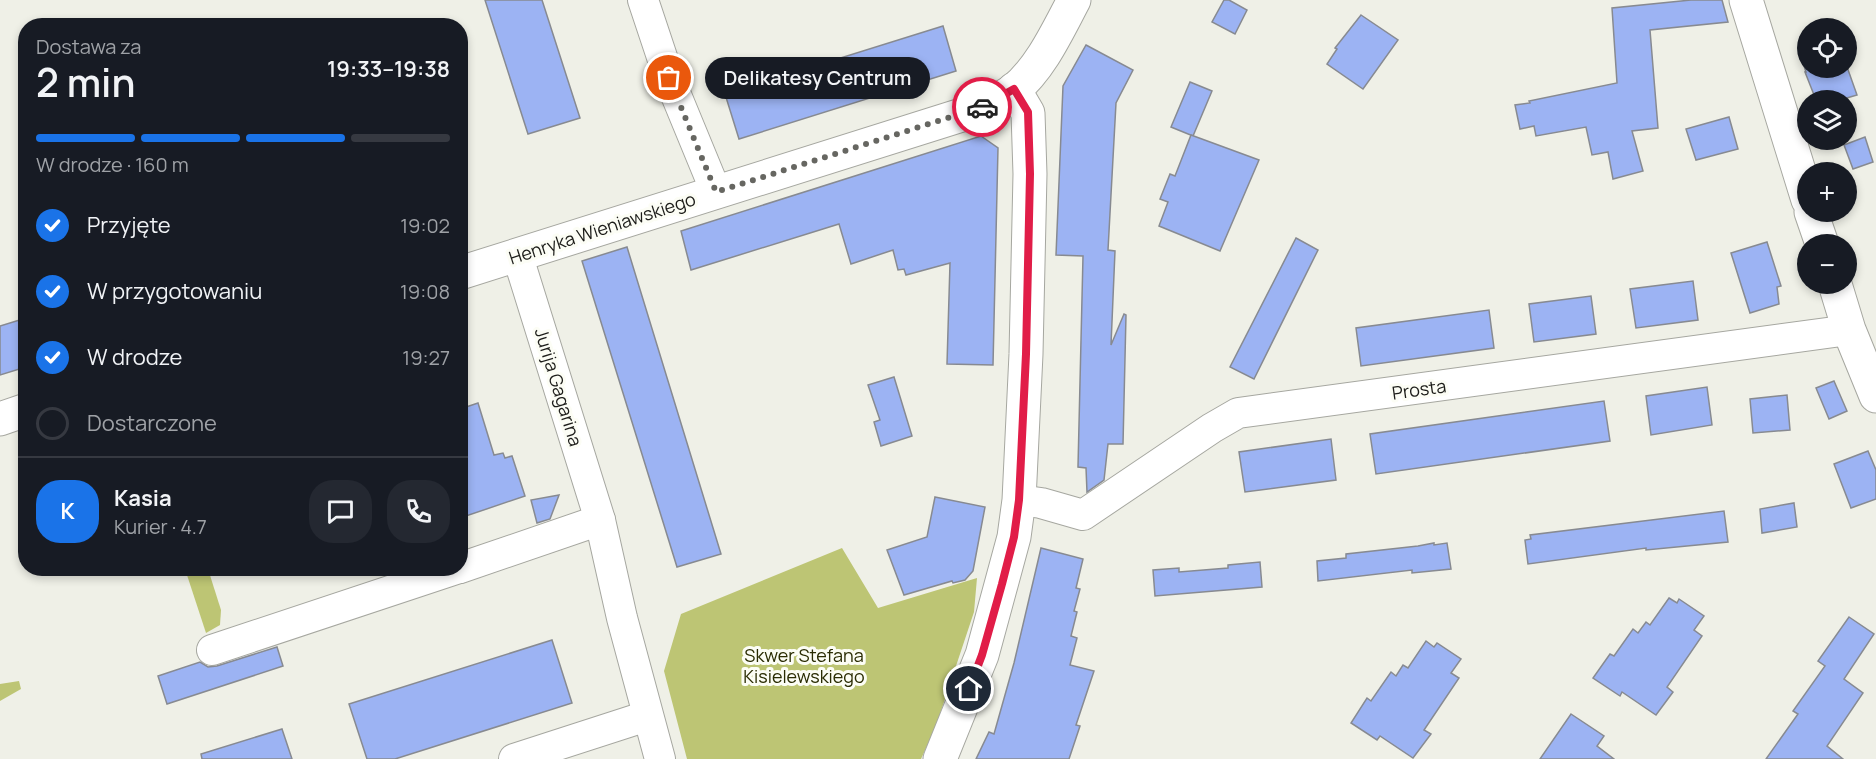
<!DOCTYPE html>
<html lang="pl">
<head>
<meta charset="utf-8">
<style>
	:root { --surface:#171b24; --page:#242831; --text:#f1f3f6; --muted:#9ea1a6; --line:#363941; --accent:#1a73e8 }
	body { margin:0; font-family:Manrope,sans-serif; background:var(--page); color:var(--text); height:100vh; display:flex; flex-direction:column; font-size:22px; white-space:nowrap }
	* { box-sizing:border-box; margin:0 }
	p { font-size:20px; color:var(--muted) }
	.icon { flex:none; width:33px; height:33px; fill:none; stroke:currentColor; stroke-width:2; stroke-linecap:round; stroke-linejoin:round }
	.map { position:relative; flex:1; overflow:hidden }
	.panel { position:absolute; left:18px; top:18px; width:450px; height:558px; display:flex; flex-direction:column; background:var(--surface); border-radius:24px; box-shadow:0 3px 9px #0003 }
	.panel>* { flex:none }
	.fabs { position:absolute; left:1797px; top:18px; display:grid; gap:12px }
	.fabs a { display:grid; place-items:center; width:60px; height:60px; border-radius:50%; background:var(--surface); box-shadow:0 3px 9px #0003; font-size:30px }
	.pin { position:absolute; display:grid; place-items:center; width:51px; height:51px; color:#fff; margin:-26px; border:3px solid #fff; border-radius:50%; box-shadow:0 2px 6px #0007 }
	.courier { position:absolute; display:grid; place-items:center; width:60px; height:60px; margin:-30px; border:4px solid #e11d48; border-radius:50%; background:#fff; color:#222; box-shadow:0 2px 8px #0007 }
	.bubble { position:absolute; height:42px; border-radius:21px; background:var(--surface); box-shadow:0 3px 9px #0003; font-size:20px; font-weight:600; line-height:42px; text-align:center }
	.overview em { font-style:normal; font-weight:600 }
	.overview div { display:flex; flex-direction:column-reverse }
	.overview { display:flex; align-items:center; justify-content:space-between; height:102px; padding:0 18px }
	h1 { font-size:39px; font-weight:600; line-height:45px }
	.bar { display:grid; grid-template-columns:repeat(4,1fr); gap:9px 6px; align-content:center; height:72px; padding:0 18px }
	.bar i { height:8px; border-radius:4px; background:var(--line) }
	.bar .on { background:var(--accent) }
	.bar p { grid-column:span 4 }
	.line { display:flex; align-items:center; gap:15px; padding:0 18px; border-top:2px solid var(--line) }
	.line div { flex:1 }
	.round { display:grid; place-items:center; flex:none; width:63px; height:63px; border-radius:24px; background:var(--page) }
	ol { padding:0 18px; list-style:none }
	li { display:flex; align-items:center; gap:18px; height:66px }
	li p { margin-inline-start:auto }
	li .icon { padding:6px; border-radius:50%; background:var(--accent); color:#fff; stroke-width:4 }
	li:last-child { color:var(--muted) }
	li i { width:33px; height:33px; border:3px solid var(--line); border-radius:50% }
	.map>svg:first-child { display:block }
	.green { fill:#bdc574 }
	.building { fill:#9cb3f3; stroke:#878a91; stroke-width:1.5 }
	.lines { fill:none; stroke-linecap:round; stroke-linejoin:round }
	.street-casing { stroke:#a6a7a0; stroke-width:32 }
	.secondary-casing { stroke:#a6a7a0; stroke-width:35 }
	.street { stroke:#fff; stroke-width:30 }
	.secondary { stroke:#fff; stroke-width:33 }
	.done { stroke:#666661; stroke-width:6; stroke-dasharray:0 10.8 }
	.route { stroke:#e11d48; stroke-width:8 }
	.labels { text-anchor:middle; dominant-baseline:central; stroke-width:6; stroke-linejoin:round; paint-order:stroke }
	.street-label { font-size:18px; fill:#1c1c19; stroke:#fcfdf5 }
	.park-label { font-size:18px; fill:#2a2c03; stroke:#fcfdf5 }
</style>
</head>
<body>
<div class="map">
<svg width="1876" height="759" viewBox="0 0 1876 759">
	<rect width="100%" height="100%" fill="#eff0e7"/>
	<g class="green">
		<path d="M 842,548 L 878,608 L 977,578 L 974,612 L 936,726 L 921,759 L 687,759 L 664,671 L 681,614 Z"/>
		<path d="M 185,569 L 208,569 L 221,610 L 220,625 L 206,633 Z"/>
		<path d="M 19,681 L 21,689 L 0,701 L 0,684 Z"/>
	</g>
	<g class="building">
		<path d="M 485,0 L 542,0 L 580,118 L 528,134 Z"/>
		<path d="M 1224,0 L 1229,0 L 1247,10 L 1235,34 L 1212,22 Z"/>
		<path d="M 1691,0 L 1722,0 L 1728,22 L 1650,30 L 1658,128 L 1632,131 L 1643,171 L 1613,179 L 1608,152 L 1592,155 L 1586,127 L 1536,136 L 1534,126 L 1520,129 L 1515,105 L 1530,103 L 1529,101 L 1617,83 L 1612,8 Z"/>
		<path d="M 1361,15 L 1398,40 L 1363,89 L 1327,64 L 1337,49 L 1335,48 Z"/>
		<path d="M 943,26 L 956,71 L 739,139 L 725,94 Z"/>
		<path d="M 1086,45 L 1133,70 L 1116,103 L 1108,250 L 1115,251 L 1111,345 L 1124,314 L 1126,315 L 1123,444 L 1108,444 L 1104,480 L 1087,492 L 1086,468 L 1078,467 L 1083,256 L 1056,255 L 1063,86 Z"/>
		<path d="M 1808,58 L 1808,68 L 1846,68 L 1846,64 L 1857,95 L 1840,100 L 1816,100 L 1805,72 L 1806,72 L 1802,60 Z"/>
		<path d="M 1190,82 L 1212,91 L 1193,136 L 1171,127 Z"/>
		<path d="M 1729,117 L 1738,149 L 1696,160 L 1686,129 Z"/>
		<path d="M 1191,135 L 1259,160 L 1220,251 L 1159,226 L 1168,202 L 1160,199 L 1170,174 L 1175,176 Z"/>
		<path d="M 981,136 L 998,148 L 993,365 L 947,364 L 950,263 L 906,275 L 904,269 L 898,270 L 893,250 L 851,264 L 839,224 L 691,270 L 681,231 Z"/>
		<path d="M 1865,137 L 1873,162 L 1853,169 L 1844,145 Z"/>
		<path d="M 1296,238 L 1318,250 L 1254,379 L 1230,367 Z"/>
		<path d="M 1767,242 L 1781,286 L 1777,287 L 1779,304 L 1750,313 L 1731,253 Z"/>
		<path d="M 627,247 L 721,554 L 677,567 L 582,261 Z"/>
		<path d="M 1693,281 L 1698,320 L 1636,328 L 1630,289 Z"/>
		<path d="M 1591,296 L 1596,334 L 1534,342 L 1529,304 Z"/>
		<path d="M 1489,310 L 1494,348 L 1361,366 L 1356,328 Z"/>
		<path d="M 26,318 L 26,367 L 0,375 L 0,326 Z"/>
		<path d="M 894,377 L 912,436 L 881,446 L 874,422 L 880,420 L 868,385 Z"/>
		<path d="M 1834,381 L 1847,411 L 1829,419 L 1816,388 Z"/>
		<path d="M 1707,387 L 1712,425 L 1651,435 L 1646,396 Z"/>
		<path d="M 1787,395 L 1790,430 L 1753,433 L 1750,399 Z"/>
		<path d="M 1604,401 L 1610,441 L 1376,474 L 1370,434 Z"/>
		<path d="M 478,403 L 494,455 L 503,453 L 505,458 L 512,456 L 525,496 L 460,518 L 460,409 Z"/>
		<path d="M 1331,439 L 1336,480 L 1245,492 L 1239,452 Z"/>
		<path d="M 1868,451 L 1876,470 L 1876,499 L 1851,508 L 1834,464 Z"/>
		<path d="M 559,495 L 550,519 L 537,523 L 531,500 Z"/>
		<path d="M 935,497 L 985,507 L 973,571 L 965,580 L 953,583 L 952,581 L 904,595 L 887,550 L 927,537 Z"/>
		<path d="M 1794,503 L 1797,527 L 1762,533 L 1760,509 Z"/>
		<path d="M 1724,511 L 1728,542 L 1646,550 L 1646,548 L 1528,564 L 1525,540 L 1531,539 L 1530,535 Z"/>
		<path d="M 1434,543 L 1434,545 L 1447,543 L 1451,569 L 1412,573 L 1412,570 L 1318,581 L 1317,561 L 1346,558 L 1346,554 L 1418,546 Z"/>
		<path d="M 1041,548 L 1083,559 L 1076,588 L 1080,589 L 1074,611 L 1077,612 L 1071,636 L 1077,638 L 1070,665 L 1094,671 L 1076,725 L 1080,726 L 1069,759 L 976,759 L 989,732 L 994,734 L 1014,663 Z"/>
		<path d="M 1260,562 L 1262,587 L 1155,596 L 1153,570 L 1179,568 L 1179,572 L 1228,568 L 1228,565 Z"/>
		<path d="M 1669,598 L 1677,603 L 1679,599 L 1704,616 L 1694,630 L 1702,636 L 1667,687 L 1673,692 L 1656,715 L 1622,692 L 1620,696 L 1593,678 L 1610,654 L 1614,656 L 1633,629 L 1638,633 L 1646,622 L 1650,625 Z"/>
		<path d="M 1849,617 L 1874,634 L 1844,679 L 1863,693 L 1827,746 L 1843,759 L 1766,759 L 1798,714 L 1793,711 L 1825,666 L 1818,661 Z"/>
		<path d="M 552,640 L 572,703 L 395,759 L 367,759 L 349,704 Z"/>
		<path d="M 1426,641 L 1434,647 L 1437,643 L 1461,659 L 1451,673 L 1459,678 L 1424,730 L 1431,734 L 1413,758 L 1380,736 L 1377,740 L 1351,723 L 1367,698 L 1371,701 L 1391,672 L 1396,676 L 1403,665 L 1408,668 Z"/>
		<path d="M 277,647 L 283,666 L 167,704 L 158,676 L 200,662 L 208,667 L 217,666 Z"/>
		<path d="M 1571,714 L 1604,736 L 1597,746 L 1614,759 L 1540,759 Z"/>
		<path d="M 282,729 L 292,759 L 202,759 L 201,754 Z"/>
	</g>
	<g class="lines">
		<g class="street-casing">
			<g id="street">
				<path d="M 643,0 L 669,78 L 716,192"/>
				<path d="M 517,254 L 600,520 L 622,618 L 660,759"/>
				<path d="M 1019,500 L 1041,503 L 1083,515 L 1212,428 L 1238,413 L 1849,330"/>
				<path d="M 460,568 L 600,520"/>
				<path d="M 212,650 L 459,568"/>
				<path d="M 514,759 L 647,716"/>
			</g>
		</g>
		<g class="secondary-casing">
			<g id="secondary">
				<path d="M 1746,0 L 1808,200"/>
				<path d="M 1811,212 L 1822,244"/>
				<path d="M 460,273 L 968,113 C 983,107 1000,100 1014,90 C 1041,68 1058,30 1074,0"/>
				<path d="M 1835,284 L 1849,330 L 1876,396"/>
				<path d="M 0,419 L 26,410"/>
				<path d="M 940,759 L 982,655 L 1014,537 L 1019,500 L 1026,354 L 1030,174 L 1028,113 L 1014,89"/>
			</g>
		</g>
		<use href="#street" class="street"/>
		<use href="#secondary" class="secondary"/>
	</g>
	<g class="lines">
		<path class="done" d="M 669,78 L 716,192 L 982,107"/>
		<path class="route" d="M 969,689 L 982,655 L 1002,584 L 1014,537 L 1019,500 L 1026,354 L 1030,174 L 1028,112 L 1014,89 L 982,107"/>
	</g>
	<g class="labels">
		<g class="street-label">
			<text transform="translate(602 228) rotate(-18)">Henryka Wieniawskiego</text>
			<text transform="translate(559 387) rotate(73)">Jurija Gagarina</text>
			<text transform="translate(1419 389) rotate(-8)">Prosta</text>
		</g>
		<g class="park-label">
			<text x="804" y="655">Skwer Stefana<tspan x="804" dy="21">Kisielewskiego</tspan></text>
		</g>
	</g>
</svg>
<div class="fabs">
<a><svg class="icon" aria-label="locate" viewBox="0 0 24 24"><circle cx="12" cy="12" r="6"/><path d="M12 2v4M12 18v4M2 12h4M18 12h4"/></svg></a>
<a><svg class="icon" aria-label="layers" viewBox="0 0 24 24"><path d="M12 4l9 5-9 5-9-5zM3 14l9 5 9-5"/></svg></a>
<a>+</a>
<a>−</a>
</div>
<div class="pin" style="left:669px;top:78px;background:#ea580c"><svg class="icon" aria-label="bag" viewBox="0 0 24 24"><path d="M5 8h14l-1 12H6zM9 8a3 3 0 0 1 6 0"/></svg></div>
<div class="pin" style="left:969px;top:689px;background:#1f2937"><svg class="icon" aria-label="home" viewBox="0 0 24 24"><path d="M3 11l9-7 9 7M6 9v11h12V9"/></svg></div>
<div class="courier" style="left:982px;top:107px"><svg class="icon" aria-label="car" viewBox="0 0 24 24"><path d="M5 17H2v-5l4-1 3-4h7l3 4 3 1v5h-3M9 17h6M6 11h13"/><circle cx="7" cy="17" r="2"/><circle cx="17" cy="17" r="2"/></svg></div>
<div class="bubble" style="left:705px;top:57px;width:225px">Delikatesy Centrum</div>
<section class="panel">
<div class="overview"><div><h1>2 min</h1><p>Dostawa za</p></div><em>19:33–19:38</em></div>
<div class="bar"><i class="on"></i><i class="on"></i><i class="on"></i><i></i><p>W drodze · 160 m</p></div>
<ol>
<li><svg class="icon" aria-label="check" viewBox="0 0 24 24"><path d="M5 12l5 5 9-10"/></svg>Przyjęte<p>19:02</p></li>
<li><svg class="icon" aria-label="check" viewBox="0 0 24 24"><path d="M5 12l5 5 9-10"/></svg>W przygotowaniu<p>19:08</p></li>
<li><svg class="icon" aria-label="check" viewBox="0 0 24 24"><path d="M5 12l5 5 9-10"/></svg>W drodze<p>19:27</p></li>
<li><i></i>Dostarczone</li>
</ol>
<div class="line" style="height:108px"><b class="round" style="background:var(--accent);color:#fff">K</b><div><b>Kasia</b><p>Kurier · 4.7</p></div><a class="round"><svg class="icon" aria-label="chat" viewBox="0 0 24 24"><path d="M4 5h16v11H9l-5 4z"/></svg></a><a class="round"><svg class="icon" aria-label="phone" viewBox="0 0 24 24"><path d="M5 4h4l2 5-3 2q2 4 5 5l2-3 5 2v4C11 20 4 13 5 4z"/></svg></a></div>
</section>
</div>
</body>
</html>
